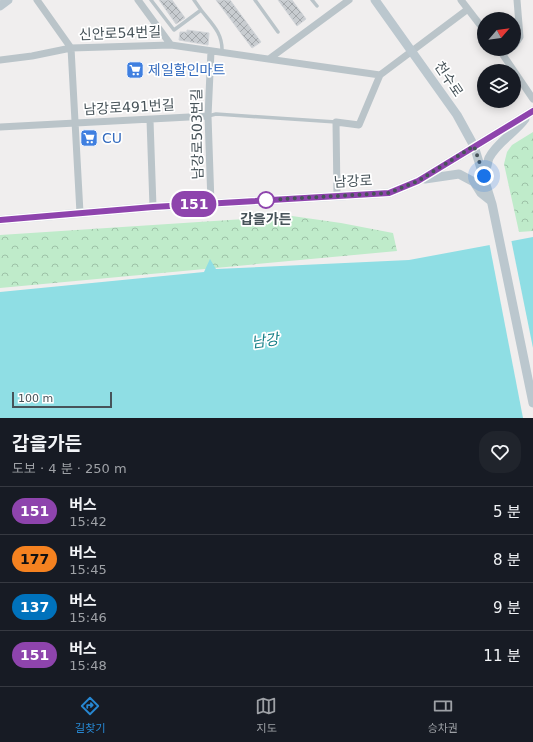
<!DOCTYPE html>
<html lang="ko">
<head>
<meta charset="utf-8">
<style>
  body { margin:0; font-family:"DejaVu Sans","Noto Sans KR",sans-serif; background:#20242c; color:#f1f3f6; height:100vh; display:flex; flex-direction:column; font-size:15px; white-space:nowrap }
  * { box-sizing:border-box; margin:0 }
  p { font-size:13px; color:#9ea1a6 }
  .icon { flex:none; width:22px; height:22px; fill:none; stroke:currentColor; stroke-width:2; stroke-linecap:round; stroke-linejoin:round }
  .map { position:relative; height:418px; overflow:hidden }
  .drawer { display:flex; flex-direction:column; background:#171b24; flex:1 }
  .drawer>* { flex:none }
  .badge { padding:0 8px; border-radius:13px; font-size:14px; line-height:26px }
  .needle { width:26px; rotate:62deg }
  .tools { position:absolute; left:477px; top:12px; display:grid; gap:8px }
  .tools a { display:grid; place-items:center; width:44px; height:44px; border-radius:50%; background:#171b24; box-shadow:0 2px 10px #0003; font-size:20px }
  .scale { position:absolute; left:12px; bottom:10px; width:100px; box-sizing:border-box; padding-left:4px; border:2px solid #475359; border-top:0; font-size:11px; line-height:14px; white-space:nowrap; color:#475359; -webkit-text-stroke:3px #fff; paint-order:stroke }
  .you { position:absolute; width:20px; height:20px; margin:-10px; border:3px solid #fff; border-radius:50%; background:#1a73e8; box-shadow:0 0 0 6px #1a73e833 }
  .map>.badge { position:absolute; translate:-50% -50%; box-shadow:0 0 0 2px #fff }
  .round { display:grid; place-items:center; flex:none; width:42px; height:42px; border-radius:16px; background:#20242c }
  .summary { display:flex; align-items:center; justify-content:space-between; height:68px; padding:0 12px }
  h1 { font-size:19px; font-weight:700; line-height:30px }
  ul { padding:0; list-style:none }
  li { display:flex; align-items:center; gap:12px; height:48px; padding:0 12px; border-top:1px solid #363941 }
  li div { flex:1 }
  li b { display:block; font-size:15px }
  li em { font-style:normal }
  li .badge { min-width:44px; font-weight:700; text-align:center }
  .menu { display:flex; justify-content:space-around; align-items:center; height:56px; border-top:1px solid #363941; background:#171b24; font-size:11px; color:#9ea1a6 }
  .menu a { display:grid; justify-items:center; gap:2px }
  .menu .on { color:#2787d1 }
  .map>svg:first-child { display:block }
</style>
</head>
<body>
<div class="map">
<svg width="533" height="418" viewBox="0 0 533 418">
  <defs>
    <pattern id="forest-crowns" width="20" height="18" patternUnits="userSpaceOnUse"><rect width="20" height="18" fill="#bfebca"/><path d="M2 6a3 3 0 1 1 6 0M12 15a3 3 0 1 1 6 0" fill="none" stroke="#9dc1a7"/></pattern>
    <pattern id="building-cross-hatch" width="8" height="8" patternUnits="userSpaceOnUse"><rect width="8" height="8" fill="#c8ccd0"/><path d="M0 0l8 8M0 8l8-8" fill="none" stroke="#a4a8ac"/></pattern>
  </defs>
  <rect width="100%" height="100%" fill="#f0eeee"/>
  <path fill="url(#forest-crowns)" d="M533,132v99l-14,1 -15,-68 3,-12 5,-7z
    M292,216l49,7 52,10 4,18 -397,37v-53z"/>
  <path fill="#8fdee4" d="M533,237v181h-533v-126l204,-20 6,-13 6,10 193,-9z"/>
  <path fill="#f0eeee" d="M511,239l22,109v70h-10l-34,-176z"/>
  <path fill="url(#building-cross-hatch)" stroke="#d2d5d9" d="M159,0h13l13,18 -9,6z
    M216,0h14l31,42 -9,6z
    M278,0h14l14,19 -9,7z
    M187,30l22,3 -1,12 -29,-5 1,-8h7z"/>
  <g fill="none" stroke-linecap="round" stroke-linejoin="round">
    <path stroke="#bac4c9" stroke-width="3.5" d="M151,0l23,30 27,-20c11,14 22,23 21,42
      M194,0l7,10
      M255,0l23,32
      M312,0l5,6
      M208,116l8,-2 120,8"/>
    <path stroke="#bac4c9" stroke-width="7" d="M37,0l34,48
      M138,0l33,45 209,30 88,-66
      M461,0l23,30
      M514,46l6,-9 -3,-37
      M71,48l9,165
      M499,49l34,50
      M211,51l-3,65 3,87
      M503,54l7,-5
      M269,59l80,-59
      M0,60l32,-4 39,-8 100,-3
      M150,120l3,87
      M0,127l208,-11
      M337,196l-1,-74 23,3 21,-50"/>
    <path stroke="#bbc7ce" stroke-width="9" d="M375,0l82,115 17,31 18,58 41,199
      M0,6l8,-6
      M484,177c2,-6 3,-13 5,-19 8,-16 26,-25 36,-39
      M425,179l34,-5 15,8 7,11 10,8
      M0,220l153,-13 236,-14 29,-12 115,-70"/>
  </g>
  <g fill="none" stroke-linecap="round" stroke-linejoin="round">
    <defs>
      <path id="line" d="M0,220l153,-13 236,-14 29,-12 115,-70"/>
    </defs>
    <use href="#line" stroke="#fff" stroke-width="9"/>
    <use href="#line" stroke="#8e44ad" stroke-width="6"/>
    <path stroke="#475359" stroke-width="4" stroke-dasharray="0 7.2" d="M266,200l123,-7 29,-12 56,-35 10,30"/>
  </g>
  <defs>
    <symbol id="supermarket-square" viewBox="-11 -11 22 22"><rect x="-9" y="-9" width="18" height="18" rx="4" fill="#3f7fe0" stroke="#fff"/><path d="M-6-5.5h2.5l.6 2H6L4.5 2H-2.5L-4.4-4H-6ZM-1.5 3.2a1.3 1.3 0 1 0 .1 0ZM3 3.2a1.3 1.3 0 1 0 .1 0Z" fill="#fff"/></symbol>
  </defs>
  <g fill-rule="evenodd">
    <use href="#supermarket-square" x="125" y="60" width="20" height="20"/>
    <use href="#supermarket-square" x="79" y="128" width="20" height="20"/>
  </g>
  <circle fill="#fff" stroke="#8e44ad" stroke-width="2" cx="266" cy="200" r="8"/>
  <g text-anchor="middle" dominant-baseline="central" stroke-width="3.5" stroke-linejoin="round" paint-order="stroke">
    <g font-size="14" fill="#475359" stroke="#fff">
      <text transform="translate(120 33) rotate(-2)">신안로54번길</text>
      <text transform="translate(449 79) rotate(56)">천수로</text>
      <text transform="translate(129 107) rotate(-3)">남강로491번길</text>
      <text transform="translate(197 134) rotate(-91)">남강로503번길</text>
      <text transform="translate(353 181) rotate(-3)">남강로</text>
    </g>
    <g font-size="14" fill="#366cbe" stroke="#fff" text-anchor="start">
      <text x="148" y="70">제일할인마트</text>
      <text x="102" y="138">CU</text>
    </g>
    <g font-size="14" font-weight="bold" fill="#475359" stroke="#fff">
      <text x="266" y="219">갑을가든</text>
    </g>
    <g font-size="15" font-style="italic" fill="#167f87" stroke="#fff">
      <text transform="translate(265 341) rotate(-9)">남강</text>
    </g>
  </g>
</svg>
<div class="tools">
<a><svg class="needle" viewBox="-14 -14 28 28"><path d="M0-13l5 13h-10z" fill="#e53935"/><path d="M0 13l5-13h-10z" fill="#9ea1a6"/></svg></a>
<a><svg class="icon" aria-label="layers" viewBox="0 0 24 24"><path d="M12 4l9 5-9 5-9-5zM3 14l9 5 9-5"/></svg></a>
</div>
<div class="scale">100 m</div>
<div class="you" style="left:484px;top:176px"></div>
<b class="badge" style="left:194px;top:204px;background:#8e44ad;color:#fff">151</b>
</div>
<section class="drawer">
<div class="summary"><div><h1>갑을가든</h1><p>도보 · 4 분 · 250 m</p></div><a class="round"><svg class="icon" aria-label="heart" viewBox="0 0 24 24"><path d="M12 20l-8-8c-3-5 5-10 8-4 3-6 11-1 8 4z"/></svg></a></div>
<ul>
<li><span class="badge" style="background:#8e44ad;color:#fff">151</span><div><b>버스</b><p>15:42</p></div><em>5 분</em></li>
<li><span class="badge" style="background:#f58220;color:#111">177</span><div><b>버스</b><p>15:45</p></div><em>8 분</em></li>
<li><span class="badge" style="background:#0072bc;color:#fff">137</span><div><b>버스</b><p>15:46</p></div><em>9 분</em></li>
<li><span class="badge" style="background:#8e44ad;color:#fff">151</span><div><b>버스</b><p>15:48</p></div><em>11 분</em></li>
</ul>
</section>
<nav class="menu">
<a class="on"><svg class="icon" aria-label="directions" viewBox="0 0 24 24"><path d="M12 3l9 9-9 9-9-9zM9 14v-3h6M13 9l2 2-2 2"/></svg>길찾기</a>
<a><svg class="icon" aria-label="map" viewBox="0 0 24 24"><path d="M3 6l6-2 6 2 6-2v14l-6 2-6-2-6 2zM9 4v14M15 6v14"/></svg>지도</a>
<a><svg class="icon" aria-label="tickets" viewBox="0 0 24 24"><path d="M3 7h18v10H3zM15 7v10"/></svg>승차권</a>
</nav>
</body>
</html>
